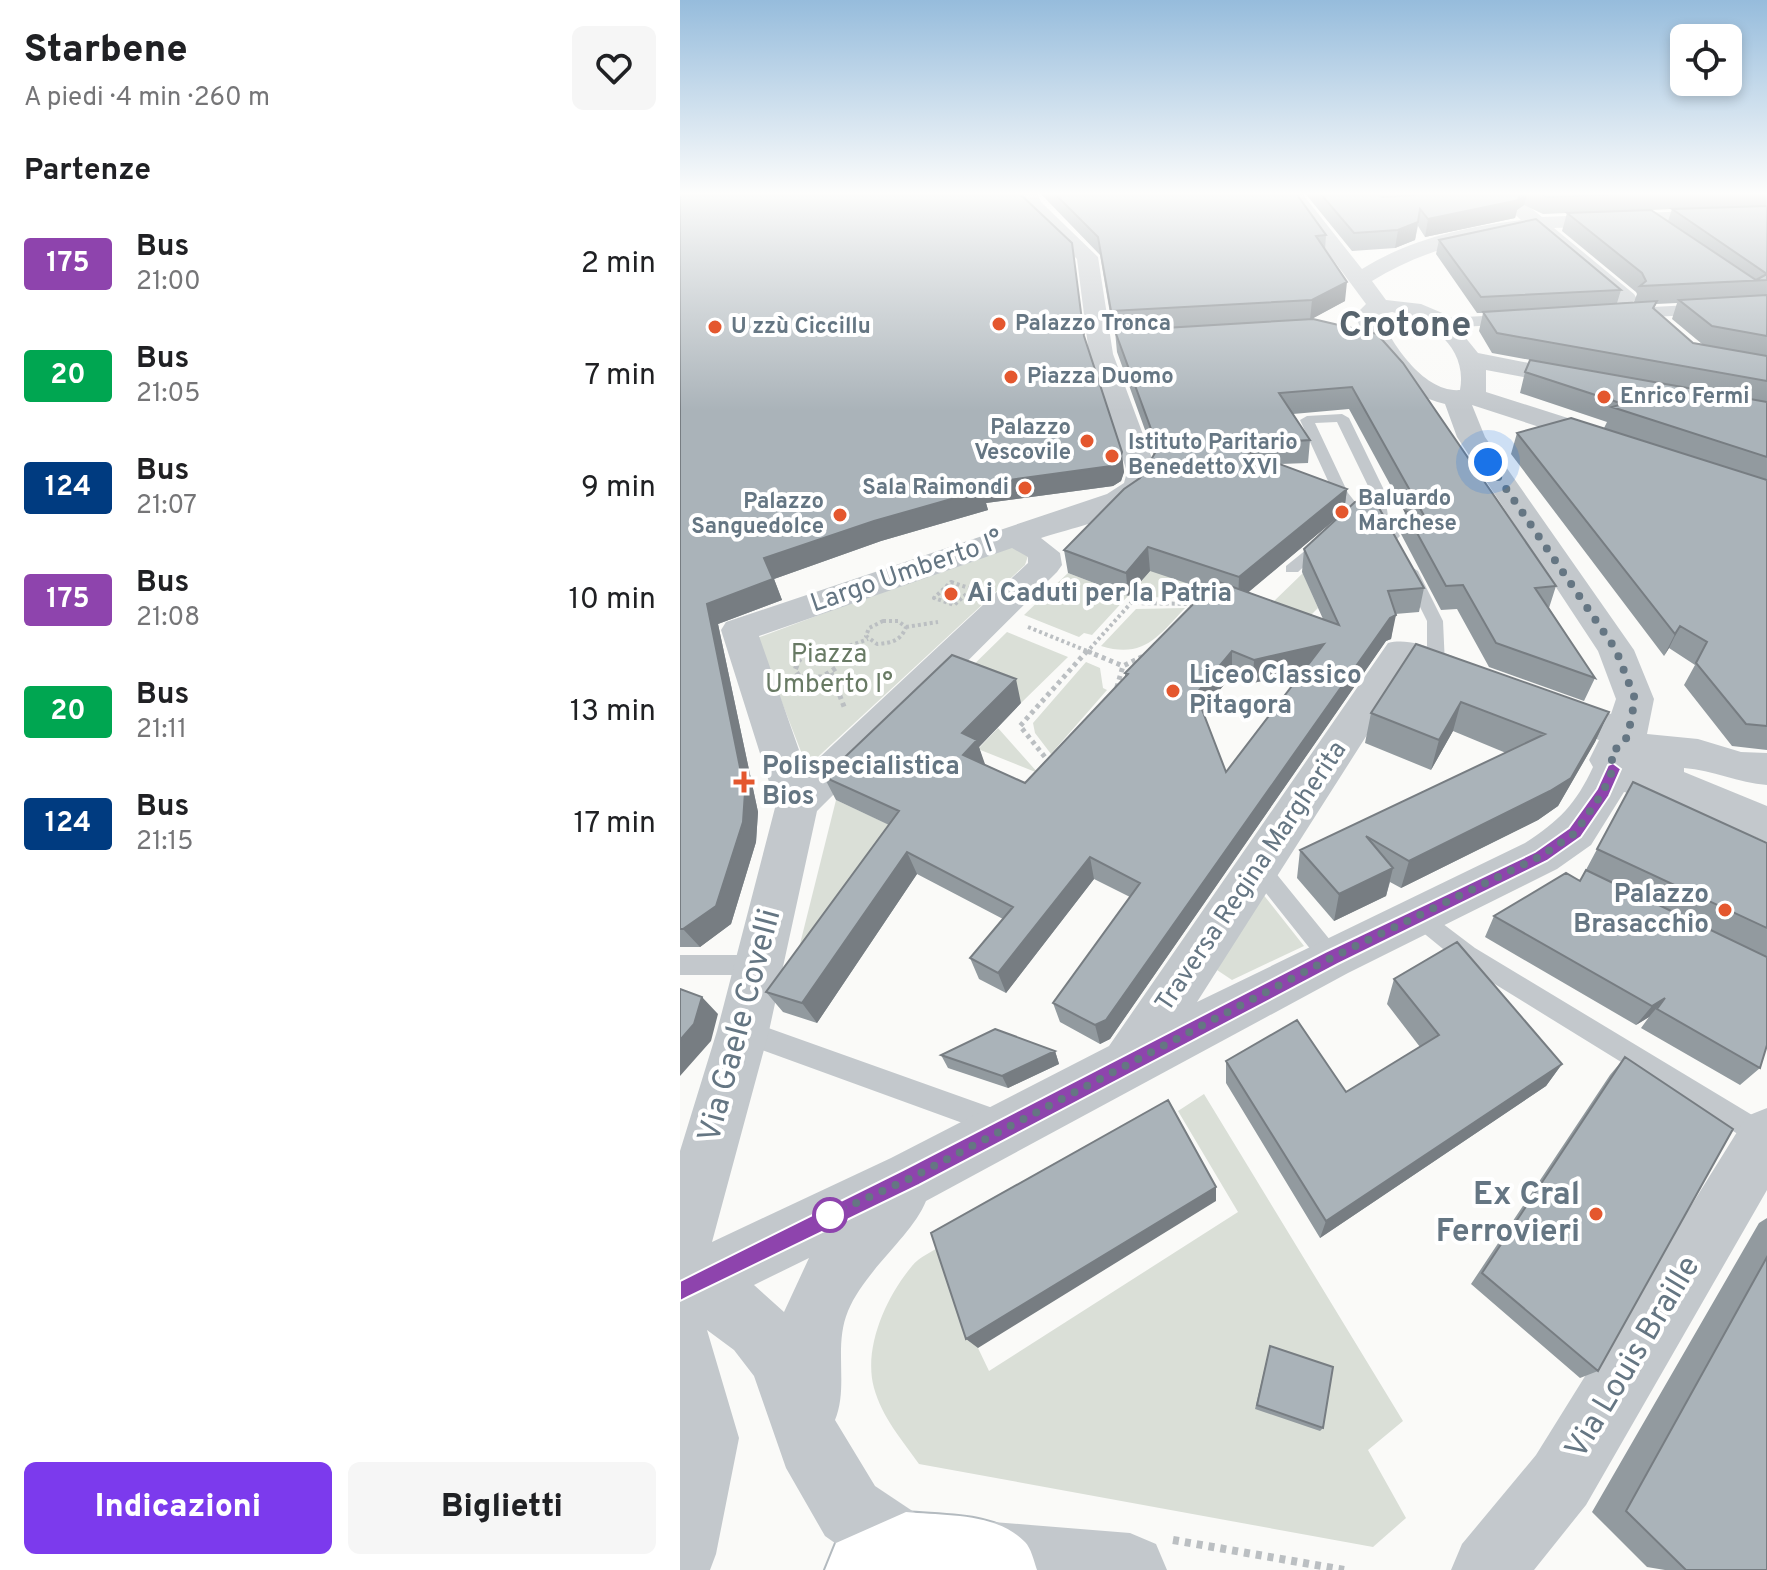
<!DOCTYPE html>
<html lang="it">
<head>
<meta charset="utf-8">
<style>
  body { margin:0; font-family:Overpass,sans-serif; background:#f6f6f6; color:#202124; height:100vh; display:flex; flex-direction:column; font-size:30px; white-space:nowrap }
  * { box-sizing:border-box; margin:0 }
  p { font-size:26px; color:#757577 }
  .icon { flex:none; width:44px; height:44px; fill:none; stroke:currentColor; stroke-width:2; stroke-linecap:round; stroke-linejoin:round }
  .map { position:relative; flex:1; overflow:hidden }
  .details { display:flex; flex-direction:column; background:#fff; width:680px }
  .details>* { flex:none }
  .badge { padding:0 16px; border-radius:6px; font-size:28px; line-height:52px }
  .tools { position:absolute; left:990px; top:24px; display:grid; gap:16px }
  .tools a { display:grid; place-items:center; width:72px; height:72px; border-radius:12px; background:#fff; box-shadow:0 4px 12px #0003; font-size:40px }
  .you { position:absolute; width:40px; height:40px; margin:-20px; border:6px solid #fff; border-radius:50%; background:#1a73e8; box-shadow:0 0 0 12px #1a73e833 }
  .map>.badge { position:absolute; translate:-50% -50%; box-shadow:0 0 0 4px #fff }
  h2 { padding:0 24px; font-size:30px; line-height:72px }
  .round { display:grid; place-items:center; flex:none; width:84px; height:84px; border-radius:12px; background:#f6f6f6 }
  .head { display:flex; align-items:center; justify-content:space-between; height:136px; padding:0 24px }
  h1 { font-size:38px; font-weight:800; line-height:60px }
  .cta { display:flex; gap:16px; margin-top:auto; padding:16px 24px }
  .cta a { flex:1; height:92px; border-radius:12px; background:#7c3aed; color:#fff; font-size:32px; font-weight:800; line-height:92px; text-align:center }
  .cta a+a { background:#f6f6f6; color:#202124 }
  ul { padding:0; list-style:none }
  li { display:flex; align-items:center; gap:24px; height:112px; padding:0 24px }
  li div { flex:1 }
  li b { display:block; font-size:30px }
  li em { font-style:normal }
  li .badge { min-width:88px; font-weight:700; text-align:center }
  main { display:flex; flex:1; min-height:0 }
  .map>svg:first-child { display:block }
</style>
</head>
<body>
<main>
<section class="details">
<div class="head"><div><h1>Starbene</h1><p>A piedi · 4 min · 260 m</p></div><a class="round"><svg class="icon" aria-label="heart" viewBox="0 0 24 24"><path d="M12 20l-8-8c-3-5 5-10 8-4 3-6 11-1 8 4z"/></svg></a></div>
<h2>Partenze</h2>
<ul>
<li><span class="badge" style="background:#8e44ad;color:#fff">175</span><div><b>Bus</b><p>21:00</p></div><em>2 min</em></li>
<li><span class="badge" style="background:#00a651;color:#fff">20</span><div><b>Bus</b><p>21:05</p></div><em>7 min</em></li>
<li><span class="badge" style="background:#003b80;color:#fff">124</span><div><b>Bus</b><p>21:07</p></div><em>9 min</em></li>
<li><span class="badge" style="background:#8e44ad;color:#fff">175</span><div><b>Bus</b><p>21:08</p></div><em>10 min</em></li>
<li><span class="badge" style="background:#00a651;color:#fff">20</span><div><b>Bus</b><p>21:11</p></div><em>13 min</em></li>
<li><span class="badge" style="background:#003b80;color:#fff">124</span><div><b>Bus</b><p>21:15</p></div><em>17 min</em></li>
</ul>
<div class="cta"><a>Indicazioni</a><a>Biglietti</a></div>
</section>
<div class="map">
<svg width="1087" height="1570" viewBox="0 0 1087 1570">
  <rect width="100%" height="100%" fill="#fafaf8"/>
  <path fill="#dadfd7" d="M319,548h15l14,8 -3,9 -218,202 -50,-129z
    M470,570l69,24 -22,5 -69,-3 -36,39 -8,-2 -5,4 -55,-22 44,-42 60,23z
    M623,573l15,35 -8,8 -38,-13z
    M505,608c-27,29 -42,51 -84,38l35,-37z
    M327,632l61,25 -47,46 -62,-24z
    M406,662l14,6 3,20 4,2 -56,64 -16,-21 -2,-10z
    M318,728l40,45 -60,-24z
    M156,800l73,34 -126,178z
    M582,893l42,53 -72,34 -15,-10z
    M524,1094l199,327 -35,29 38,68 -33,29 -454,-83c-17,-24 -37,-47 -45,-76 -11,-40 12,-91 38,-122 7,-9 21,-15 31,-21l35,103 11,23 249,-159 -60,-101z"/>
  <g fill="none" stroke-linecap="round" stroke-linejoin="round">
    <defs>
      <path id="secondary" d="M226,1512c38,4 90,0 119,30 6,6 9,19 12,28h-212l11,-27z"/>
    </defs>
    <use href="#secondary" stroke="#b3babf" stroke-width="4"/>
    <path stroke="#bbbfc2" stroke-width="4" stroke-dasharray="3 3" stroke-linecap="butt" d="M271,582l21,7 -18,16 -20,-7z
      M203,621h15l8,6c-5,14 -15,16 -29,17l-11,-8 3,-8z
      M226,627l32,-5
      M348,627l64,26
      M153,652l35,-13
      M132,653h16
      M406,653l45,-50 68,1 -49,49"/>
    <path stroke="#bbbfc2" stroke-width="5" stroke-dasharray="4 4" stroke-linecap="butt" d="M135,651l-16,9 -4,10 5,7h22l14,-9 1,-13 -19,-4
      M407,651l-67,75 33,41 61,-70 9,-31 31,-15
      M407,651l36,15
      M151,673l14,36"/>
    <path stroke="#bbbfc2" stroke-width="8" stroke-dasharray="6 6" stroke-linecap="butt" d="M493,1540l171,30"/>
    <path fill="#c3c8cc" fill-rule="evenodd" d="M662,414l7,4 35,72 4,26 12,20 -3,3h-10l-13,-23 -4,-26 -33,-68 -22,1 33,70 20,25 -2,3h-10l-22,-27 -34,-74 7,-4z
      M642,537l5,2v6l-29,27h-12v-6z
      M730,566l8,5 25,50 2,44 -9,6 -9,-6v-44l-25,-50z
      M578,858l8,3 73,90 4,7 -4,7 -8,3 -8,-3 -73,-92 -3,-6 3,-6z
      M738,905l57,43 292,176v28l-308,-190 -49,-40 -3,-7 3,-7z
      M0,955h79l8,3 4,7 -4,7 -8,3h-79z
      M63,1019l258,92 9,4 4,9 -4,9 -9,4 -258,-94 -9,-4 -3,-8 3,-8z"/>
    <path fill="#c3c8cc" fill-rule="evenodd" d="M1087,301v10l-153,8 -9,-5 9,-5z
      M844,314l6,1v8l-86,5 -9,-5 9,-5z"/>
    <path fill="#c3c8cc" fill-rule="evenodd" d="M339,192h18l4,10 57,55 15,97 44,118c-11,44 -78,53 -116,66l19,15 2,12 -5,7 -240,239 -48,220 -57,211 179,-84 218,-112 279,-403c27,-7 61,13 86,22l6,9 -6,9 -13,4 -52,-18 -212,333 328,-159c34,-22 51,-39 68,-76l-4,-7 10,-20 -63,-23 -5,-10 5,-10 14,-4 61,21 5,-15 -18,-48 -141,-214 -12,-33c-44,-10 -74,-49 -90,-89l11,-11 -83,-112h18l61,77c48,-30 103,-42 159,-49l-30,-28h20l31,25 225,-9v12l-213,8 80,66 3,5 -11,7 -8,-2 -85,-74c-58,8 -111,20 -161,51l14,19 35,4 26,11 31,38 112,22 4,5 -4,5 -9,3 -95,-18v22l135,43 4,6 -4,6h-20l-129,-42 13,32 149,213 20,49 -7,35 51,5 43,13 26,1v32c-29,-2 -54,-15 -83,-17v4l83,34v36l-108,-45 -8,2 -27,-7 -33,53 -34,24 -209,104 -422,228c-14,35 -61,69 -78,110 -15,36 1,75 -13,109l40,66 57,38 10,26 -8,20h-61l-48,-34 -39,-68 -32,-92 -20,-26 -27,-20 32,108 -23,116 -6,16h-30v-419l37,-120 59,-227 -55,-174 5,-8 381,-128 17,-11 3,-11 -38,-118 -12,-95 -52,-51zM712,312c37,7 76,35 68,78 -36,3 -68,-46 -81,-75zM332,548l16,9v6l-222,207 -47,-134zM129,1258l-25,54 -30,-27z
      M1087,1108v82l-181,315 -52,65h-83l11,-26 74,-89 211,-339z
      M301,1521l149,12 26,11 11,26h-217l-5,-13 10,-26z"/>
    <use href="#secondary" fill="#fff" fill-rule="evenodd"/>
  </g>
  <path fill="#929a9f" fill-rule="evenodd" d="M0,192l404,144 40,136 -3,9 -8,5 -127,17 2,7 -107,31 -107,38 8,21 -64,24 40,188 -2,30 -25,82 -31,23h-20z
    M359,192h256l31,43 -1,15 20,51 -34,18 245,267 -7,22 46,70 -11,23 -95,-34 -32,-58 -16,1 -40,-76 4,-22 -56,-103 -56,5 17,26 -2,23 -28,1 67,25 -3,23 -96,80 75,27 -21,-47 2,-23 120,39 -5,24 -24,2 -4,25 -5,2 -276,398 -10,5 -40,-22 -7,-19 77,-106 -36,-18 -88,114 -27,-14 -9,-21 33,-39 -86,-45 -100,149 -34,-11 -17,-20 123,-167 -53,-25 -12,-23 197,-74 -42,44 5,17 41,19 100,-106v-4l82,-83 -57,-19 -22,25 -60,-23 -4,-23 76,-72 14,-23 -37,-103 -2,-21h-2l-13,-76zM623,672l-77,100 -24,-61 30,-36 21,8z
    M624,192h120l-1,1 -42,3 1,1 56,-4 -3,-1h332v558l-35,-4 -48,-61 11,-20 -26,-17 -5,8 -153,-202 6,-21 87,-5 3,-6 -87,-29 5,-21 49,-4 -82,-15 -13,-22 4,-18h-6l-41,-59 3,-14 182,50 -4,13 17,-1 3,-8 -1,-2 -74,-61 5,-18 -24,1 -19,-9 -7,5 -2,8 -90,19 -7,-11 -3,14 -20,8 -43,3zM992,209l-4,12 -17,-11zM997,303l-5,16 30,25 -9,-1 -39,-34 2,-5z
    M736,644l193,68 -14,30 -37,64 -20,14 -137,68 -11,-6 -4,14 -52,25 -37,-43 3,-28 206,-97 -53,-22 -22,39 -66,-27 6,-30z
    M953,782l134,61v202l-7,23 -20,17 -99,-57 8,-11 -13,8 -151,-88 9,-21 86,-35z
    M714,979l168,85 -16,22 -226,152 -94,-155v-22l120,31 74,-45 -33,-43z
    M375,1051l4,13 -51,24 -60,-20 -7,-13z
    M945,1057l-27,314 -18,7 -109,-94 139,-209z
    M1087,1218v352h-102l-18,-3 -55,-55 167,-289z
    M590,1346l53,82 -3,3 -65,-22z"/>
  <path fill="#777d82" d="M662,192h38v4l-39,9z
    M843,192h5l-4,13 -7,5 -2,8 -90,19 3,-18 90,-25z
    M740,209l-5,31 -20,8 3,-18z
    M667,282l-2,19 -35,19 2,-20z
    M442,452l2,20 -3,9 -8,5 -127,17 2,7 -107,31 -107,38 8,21 -64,24 40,188 -2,30 -25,82 -31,23 -17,-18 24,-325 57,-46 216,-74z
    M667,489l-3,23 -106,89 1,-24z
    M468,547l2,24 -22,25 -2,-23z
    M716,615l-5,24 -5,2 -276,398 -10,5 -5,-19 295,-407z
    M1000,626l-11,22 -5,8 11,-22z
    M644,644l-3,23 -68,16 1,-23z
    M552,651v24l-35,43 -1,-24z
    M336,679l5,24 -42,44 6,17 -14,14 -8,-23 -1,-22z
    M781,702l-8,29 -22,39 8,-30z
    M929,712l-14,30 -37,64 -20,14 -137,68 8,-27z
    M227,852l10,22 -100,149 -15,-20z
    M410,857l4,22 -88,114 -8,-20z
    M713,868l-7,28 -52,25 5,-27z
    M22,997l16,17 -7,27 -31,35v-36z
    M985,998l-16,19 -13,8 16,-19z
    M375,1051l4,13 -51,24 -6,-12z
    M882,1064l-16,22 -226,152 6,-17z
    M536,1187v14l-238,147 -12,-9z"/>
  <path fill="#aab3b9" stroke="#777d82" stroke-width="2" fill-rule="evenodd" d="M0,192h340v2l52,49 12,93 38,116 -3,9 -8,5 -131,18 3,6 -109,31 -110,37 9,21 -66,25 38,188 -2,30 -27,84 -33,23h-3z
    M373,192h242l31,43 -10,1 31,46 -35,18 -201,11 -13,-74z
    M639,192h26l3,3 28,-2 6,4 80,-5h61l-5,2 1,6 -91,19 -8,-10 -2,13 -20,8 -44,3z
    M856,192h157l-146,5z
    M1087,206v68l-95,-65z
    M971,210l105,70 11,-6v6l-127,6 6,-5 -4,-8 -75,-60z
    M856,219l85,71 -140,7 -42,-57z
    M1087,295v41l-55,-10 -33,-26z
    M977,301l-4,7 40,35 74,13v25l-270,-48 -14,-21z
    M633,319l64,15 26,29 153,223 -21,2 60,90 -99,-35 -33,-58 -17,1 -41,-75 21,8 -74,-132 -73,6 31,47 -82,5 119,44 -108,88 -91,-30 -22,26 -62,-23 60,-61 16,-11 18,-30 -43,-117z
    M850,360l237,42v55l-155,-50 11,-3 -98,-32z
    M891,418l196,62v246l-21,-2 -50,-61 11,-21 -27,-16 -5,8 -158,-201z
    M694,499l50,89 -36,3 8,24 -6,3 -284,402 -11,5 -42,-22 87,-120 -50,-26 -92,116 -28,-15 43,-51 -106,-55 -105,151 -36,-11 133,-181 -75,-34 128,-122 64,24 -54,54 15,7 -14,15 62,28 103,-109 -3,-1 91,-92 123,44 -35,-76 51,-47zM644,644l-98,128 -30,-78 36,-43 22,9z
    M736,644l193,68 -38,66 -21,13 -141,70 -43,-25 27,32 -54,26 -39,-44 245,-116 -84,-32 -22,38 -68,-27z
    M953,782l134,61v85l-170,-79z
    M906,870l181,87v88l-7,23 -103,-59 8,-11 -13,8 -158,-90 72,-43 14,8z
    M777,942l105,122 -236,157 -100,-160 71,-41 49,72 93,-57 -45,-56z
    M0,989l22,8 -8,27 -14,16z
    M315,1029l60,22 -53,25 -61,-21z
    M945,1057l108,72 -135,242 -116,-98z
    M488,1100l48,87 -250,152 -35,-106z
    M1087,1257v313h-81l-60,-59z
    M590,1346l63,21 -10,61 -66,-23z"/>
  <linearGradient id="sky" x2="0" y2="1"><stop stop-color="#96bcdc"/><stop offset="0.47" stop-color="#fdfdfc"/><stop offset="1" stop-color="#fdfdfc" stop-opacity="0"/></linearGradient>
  <rect width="1087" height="411" fill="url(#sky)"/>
  <path fill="#8e44ad" stroke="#fff" stroke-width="2" d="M933,763l8,6 -12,27 -28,41 -34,24 -209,103 -419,221 -231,112 -8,4v-20l223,-111 422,-218 210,-100 34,-24 28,-39 11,-24z"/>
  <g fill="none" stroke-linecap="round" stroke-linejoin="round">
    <path stroke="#657683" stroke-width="8" stroke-dasharray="0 14.4" d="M150,1215l81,-37 420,-220 210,-102 34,-23 28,-41 10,-23 -2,-17 12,-8 5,-9 7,-36 -19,-49 -128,-188"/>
  </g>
  <g fill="#e4572e" stroke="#fff" stroke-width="3">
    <circle cx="319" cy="324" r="8"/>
    <circle cx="35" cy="327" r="8"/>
    <circle cx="331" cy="377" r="8"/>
    <circle cx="924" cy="397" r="8"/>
    <circle cx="407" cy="441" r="8"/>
    <circle cx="432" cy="456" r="8"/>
    <circle cx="345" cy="488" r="8"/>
    <circle cx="662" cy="512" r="8"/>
    <circle cx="160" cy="515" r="8"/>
    <circle cx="271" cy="594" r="8"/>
    <circle cx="493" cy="691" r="8"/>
    <path d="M60 770h8v8h8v8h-8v8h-8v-8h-8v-8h8z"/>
    <circle cx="1045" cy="910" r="8"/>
    <circle cx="916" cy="1214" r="8"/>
  </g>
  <circle fill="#fff" stroke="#8e44ad" stroke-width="4" cx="150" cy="1215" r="16"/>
  <g text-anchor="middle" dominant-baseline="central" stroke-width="8" stroke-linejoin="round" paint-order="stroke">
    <g font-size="22" font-weight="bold" fill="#657683" stroke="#fff" text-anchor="start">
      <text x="335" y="324">Palazzo Tronca</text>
      <text x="51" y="327">U zzù Ciccillu</text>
      <text x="347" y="377">Piazza Duomo</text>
      <text x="940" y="397">Enrico Fermi</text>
      <text x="391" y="428" text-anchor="end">Palazzo<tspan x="391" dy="25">Vescovile</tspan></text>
      <text x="448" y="443">Istituto Paritario<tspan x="448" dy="25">Benedetto XVI</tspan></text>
      <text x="329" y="488" text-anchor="end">Sala Raimondi</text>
      <text x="678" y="499">Baluardo<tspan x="678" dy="25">Marchese</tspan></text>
      <text x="144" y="502" text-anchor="end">Palazzo<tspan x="144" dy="25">Sanguedolce</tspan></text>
    </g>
    <g font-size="26" fill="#657683" stroke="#fff">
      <text transform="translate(227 573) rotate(-19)">Largo Umberto I°</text>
      <text transform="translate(572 877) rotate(-56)">Traversa Regina Margherita</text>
    </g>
    <g font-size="26" font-weight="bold" fill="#657683" stroke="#fff" text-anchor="start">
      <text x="287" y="594">Ai Caduti per la Patria</text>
      <text x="509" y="676">Liceo Classico<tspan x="509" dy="30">Pitagora</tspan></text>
      <text x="82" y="767">Polispecialistica<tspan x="82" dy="30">Bios</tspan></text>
      <text x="1029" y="895" text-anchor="end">Palazzo<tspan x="1029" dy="30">Brasacchio</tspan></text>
    </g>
    <g font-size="26" fill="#687a64" stroke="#fff">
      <text x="149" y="655">Piazza<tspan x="149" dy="30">Umberto I°</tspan></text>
    </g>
    <g font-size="32" fill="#657683" stroke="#fff">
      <text transform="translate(61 1026) rotate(-75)">Via Gaele Covelli</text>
      <text transform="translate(954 1358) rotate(-59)">Via Louis Braille</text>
    </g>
    <g font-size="32" font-weight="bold" fill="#657683" stroke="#fff" text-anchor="end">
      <text x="900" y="1196">Ex Cral<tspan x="900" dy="37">Ferrovieri</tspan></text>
    </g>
    <g font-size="36" font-weight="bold" fill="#57646e" stroke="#fff">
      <text x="725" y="327">Crotone</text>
    </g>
  </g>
</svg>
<div class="tools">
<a><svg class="icon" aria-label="locate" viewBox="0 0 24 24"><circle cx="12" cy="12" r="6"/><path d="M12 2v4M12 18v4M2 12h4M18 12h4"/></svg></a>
</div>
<div class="you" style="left:808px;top:462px"></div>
</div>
</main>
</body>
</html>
